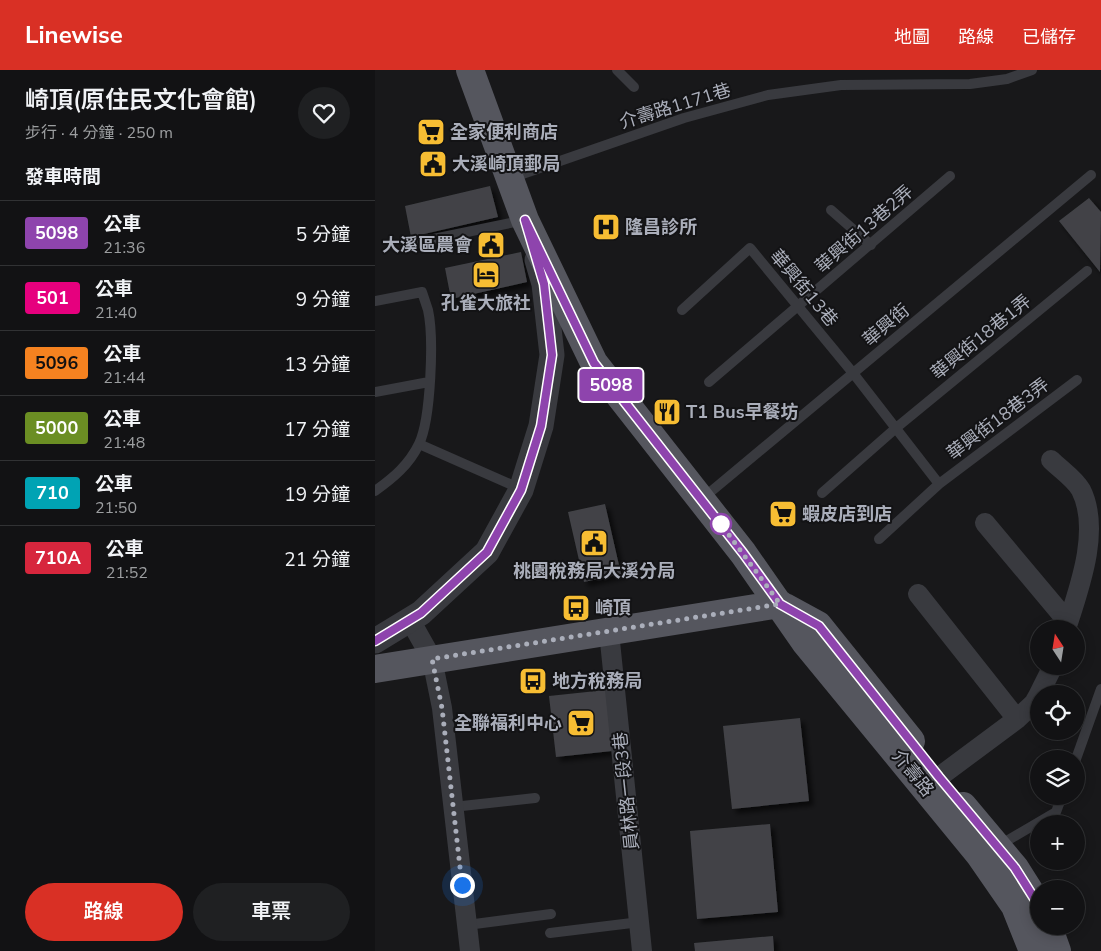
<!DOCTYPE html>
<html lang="zh-TW">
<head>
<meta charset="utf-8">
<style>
  body { margin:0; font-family:"Nunito Sans","Noto Sans TC",sans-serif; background:#1f2022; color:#f1f3f6; height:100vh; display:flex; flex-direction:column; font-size:19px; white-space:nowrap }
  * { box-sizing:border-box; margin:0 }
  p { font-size:16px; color:#9c9ea0 }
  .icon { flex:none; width:28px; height:28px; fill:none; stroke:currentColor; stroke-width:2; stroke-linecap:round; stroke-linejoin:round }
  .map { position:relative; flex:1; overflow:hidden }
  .details { display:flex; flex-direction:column; background:#121214; width:375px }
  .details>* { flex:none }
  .badge { padding:0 10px; border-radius:4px; font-size:18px; line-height:32px }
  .needle { width:32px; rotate:348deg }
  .fabs { position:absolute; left:655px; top:550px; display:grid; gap:10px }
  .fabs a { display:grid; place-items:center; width:55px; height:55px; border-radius:50%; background:#121214; box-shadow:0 2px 12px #0003,0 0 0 1px #313234; font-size:25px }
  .you { position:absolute; width:25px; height:25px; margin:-12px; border:4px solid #fff; border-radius:50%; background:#1a73e8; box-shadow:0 0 0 8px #1a73e833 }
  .map>.badge { position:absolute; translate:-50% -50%; box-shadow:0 0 0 2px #fff }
  h2 { padding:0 25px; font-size:19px; line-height:45px }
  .round { display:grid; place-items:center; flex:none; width:52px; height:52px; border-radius:26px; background:#1f2022 }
  .overview { display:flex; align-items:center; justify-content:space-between; height:85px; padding:0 25px }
  h1 { font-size:24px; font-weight:600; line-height:38px }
  .button { display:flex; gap:10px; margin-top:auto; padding:10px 25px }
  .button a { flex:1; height:58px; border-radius:30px; background:#d93025; color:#fff; font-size:20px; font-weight:600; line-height:58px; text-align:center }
  .button a+a { background:#1f2022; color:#f1f3f6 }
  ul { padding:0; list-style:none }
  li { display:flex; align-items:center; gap:15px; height:65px; padding:0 25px; border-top:1px solid #313234 }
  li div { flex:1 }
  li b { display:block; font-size:19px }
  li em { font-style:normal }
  li .badge { min-width:55px; font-weight:700; text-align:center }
  header { display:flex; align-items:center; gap:30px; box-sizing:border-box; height:70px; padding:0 25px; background:#d93025; color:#fff }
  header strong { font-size:24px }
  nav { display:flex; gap:28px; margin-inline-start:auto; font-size:18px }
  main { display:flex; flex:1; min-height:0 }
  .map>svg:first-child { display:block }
</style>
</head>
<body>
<header>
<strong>Linewise</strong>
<nav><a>地圖</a><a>路線</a><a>已儲存</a></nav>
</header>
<main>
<section class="details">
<div class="overview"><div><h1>崎頂(原住民文化會館)</h1><p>步行 · 4 分鐘 · 250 m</p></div><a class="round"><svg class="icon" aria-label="heart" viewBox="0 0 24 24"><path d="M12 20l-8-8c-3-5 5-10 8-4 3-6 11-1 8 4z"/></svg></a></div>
<h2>發車時間</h2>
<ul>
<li><span class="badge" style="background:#8e44ad;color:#fff">5098</span><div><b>公車</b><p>21:36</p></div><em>5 分鐘</em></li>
<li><span class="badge" style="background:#e6007e;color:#fff">501</span><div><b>公車</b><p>21:40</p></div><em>9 分鐘</em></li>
<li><span class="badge" style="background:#f58220;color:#111">5096</span><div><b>公車</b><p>21:44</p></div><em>13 分鐘</em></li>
<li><span class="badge" style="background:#6b8e23;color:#fff">5000</span><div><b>公車</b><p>21:48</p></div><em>17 分鐘</em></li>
<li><span class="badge" style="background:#00a3b4;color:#fff">710</span><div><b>公車</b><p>21:50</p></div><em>19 分鐘</em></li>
<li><span class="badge" style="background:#d7263d;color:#fff">710A</span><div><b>公車</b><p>21:52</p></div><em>21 分鐘</em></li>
</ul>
<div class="button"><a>路線</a><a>車票</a></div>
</section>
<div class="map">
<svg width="726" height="881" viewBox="0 0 726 881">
  <defs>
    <filter id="shadow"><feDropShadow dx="4.5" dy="4.5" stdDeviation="2.5" flood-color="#0009"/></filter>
  </defs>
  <rect width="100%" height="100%" fill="#18181a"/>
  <path fill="#424347" filter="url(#shadow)" d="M115,116l8,31 -87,20 -6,-31z
    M714,128l12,14 -1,60 -41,-51z
    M146,182l6,30 -76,17 -6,-31z
    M230,434l16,70 -37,8 -16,-70z
    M231,620l6,61 -56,6 -7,-61z
    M425,648l9,83 -77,8 -9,-83z
    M395,754l8,88 -81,7 -7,-88z
    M398,866l1,15h-79l-1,-8z"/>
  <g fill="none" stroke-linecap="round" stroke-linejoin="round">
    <path stroke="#393a3f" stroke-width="10" d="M242,0l17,17
      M136,108l173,-60 84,-23 73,-10 129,-1 37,-5 25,-9
      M456,140l40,35
      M34,174l116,-24
      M0,231l47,-9c2,6 4,12 6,18 6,27 3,109 -9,134 -10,21 -26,34 -44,47
      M307,240l68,-62 103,125 86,111
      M334,312l241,-206
      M0,322l54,-10
      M44,374l102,45
      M447,423l74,-65 191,-157
      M327,429l389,-324
      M504,469l60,-55 138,-104
      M701,689l25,-70
      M78,737l82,-9
      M623,776l58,-34 6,-16
      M92,855l84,-11
      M175,863l90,-11"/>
    <path stroke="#393a3f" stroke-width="20" d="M676,390c9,9 24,19 30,30 20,40 -2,99 -15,139
      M610,453l83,99
      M543,524l99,125
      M35,550l22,39 10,49 28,243
      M234,562l33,319
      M664,624l14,-28
      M564,707l78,-58 17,-16 5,-9"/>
    <path stroke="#393a3f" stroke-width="25" d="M0,571l46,-28 66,-61 34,-62 20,-64 11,-71 -8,-71 -7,-24"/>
    <path stroke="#55565e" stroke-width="28" d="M95,0l55,150 69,143 149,190 62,89 174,212 36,52 18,45
      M410,537l33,18 93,116
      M0,599l405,-65
      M588,736l52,62 24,38
      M673,856l9,25"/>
  </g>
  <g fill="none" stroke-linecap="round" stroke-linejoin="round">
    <defs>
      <path id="line" d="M0,571l46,-28 66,-61 34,-62 20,-64 11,-71 -8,-71 -19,-64 69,143 149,190 37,51 39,22 120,151 76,91 24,38"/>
    </defs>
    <use href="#line" stroke="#fff" stroke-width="11"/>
    <use href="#line" stroke="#8e44ad" stroke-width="8"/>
    <path stroke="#aaaeba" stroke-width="5" stroke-dasharray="0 9" d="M87,815l-20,-177 -10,-49 348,-55 -59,-80"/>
  </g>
  <defs>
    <symbol id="supermarket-square" viewBox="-11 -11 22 22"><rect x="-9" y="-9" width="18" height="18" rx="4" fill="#f7bd33" stroke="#131315"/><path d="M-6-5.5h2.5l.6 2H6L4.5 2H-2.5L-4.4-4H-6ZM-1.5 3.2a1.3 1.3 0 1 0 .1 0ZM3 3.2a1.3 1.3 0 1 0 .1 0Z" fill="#111"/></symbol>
    <symbol id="civic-square" viewBox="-11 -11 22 22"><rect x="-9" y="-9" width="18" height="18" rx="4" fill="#f7bd33" stroke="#131315"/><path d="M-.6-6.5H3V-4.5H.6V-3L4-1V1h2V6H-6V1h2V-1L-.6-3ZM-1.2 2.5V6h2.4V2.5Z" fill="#111"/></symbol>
    <symbol id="hospital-square" viewBox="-11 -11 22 22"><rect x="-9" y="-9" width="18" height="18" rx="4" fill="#f7bd33" stroke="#131315"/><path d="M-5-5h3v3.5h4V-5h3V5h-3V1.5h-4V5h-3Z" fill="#111"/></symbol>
    <symbol id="hotel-square" viewBox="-11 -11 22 22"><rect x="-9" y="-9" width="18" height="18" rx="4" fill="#f7bd33" stroke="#131315"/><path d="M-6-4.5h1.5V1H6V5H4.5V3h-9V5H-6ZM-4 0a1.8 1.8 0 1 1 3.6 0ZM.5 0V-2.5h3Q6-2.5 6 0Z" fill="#111"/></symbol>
    <symbol id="restaurant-square" viewBox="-11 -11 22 22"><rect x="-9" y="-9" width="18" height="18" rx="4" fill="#f7bd33" stroke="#131315"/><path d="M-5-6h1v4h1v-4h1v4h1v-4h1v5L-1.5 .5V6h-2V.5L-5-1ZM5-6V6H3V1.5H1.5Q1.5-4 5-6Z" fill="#111"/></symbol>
    <symbol id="bus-square" viewBox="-11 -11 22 22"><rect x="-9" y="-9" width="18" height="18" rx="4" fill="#f7bd33" stroke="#131315"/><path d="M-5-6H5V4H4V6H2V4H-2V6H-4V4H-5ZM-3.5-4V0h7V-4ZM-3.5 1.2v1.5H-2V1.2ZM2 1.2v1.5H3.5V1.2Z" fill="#111"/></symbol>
  </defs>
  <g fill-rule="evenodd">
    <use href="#supermarket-square" x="40" y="46" width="32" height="32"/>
    <use href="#civic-square" x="42" y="78" width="32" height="32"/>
    <use href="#hospital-square" x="215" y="141" width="32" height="32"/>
    <use href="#civic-square" x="100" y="159" width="32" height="32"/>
    <use href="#hotel-square" x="95" y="189" width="32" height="32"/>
    <use href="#restaurant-square" x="276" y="326" width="32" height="32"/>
    <use href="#supermarket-square" x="392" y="428" width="32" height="32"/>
    <use href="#civic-square" x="203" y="457" width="32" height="32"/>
    <use href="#bus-square" x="185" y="522" width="32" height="32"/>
    <use href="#bus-square" x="142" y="595" width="32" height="32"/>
    <use href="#supermarket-square" x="190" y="637" width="32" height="32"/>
  </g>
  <circle fill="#fff" stroke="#8e44ad" stroke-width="2.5" cx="346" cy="454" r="10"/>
  <g text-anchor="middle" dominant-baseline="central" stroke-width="4" stroke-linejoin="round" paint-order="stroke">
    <g font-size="18" fill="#aaaeba" stroke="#131315">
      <text transform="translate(300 36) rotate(-17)">介壽路1171巷</text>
      <text transform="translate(489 159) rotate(-41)">華興街13巷2弄</text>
      <text transform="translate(429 218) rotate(50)">華興街13巷</text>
      <text transform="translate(511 255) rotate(-40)">華興街</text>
      <text transform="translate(606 267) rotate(-39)">華興街18巷1弄</text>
      <text transform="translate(623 349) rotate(-37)">華興街18巷3弄</text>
      <text transform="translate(538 703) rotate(51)">介壽路</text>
      <text transform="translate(251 721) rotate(-96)">員林路一段3巷</text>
    </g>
    <g font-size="18" font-weight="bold" fill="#aaaeba" stroke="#131315" text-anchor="start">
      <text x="75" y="62">全家便利商店</text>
      <text x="77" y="94">大溪崎頂郵局</text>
      <text x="250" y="157">隆昌診所</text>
      <text x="97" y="175" text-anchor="end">大溪區農會</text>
      <text x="111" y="233" text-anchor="middle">孔雀大旅社</text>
      <text x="311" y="342">T1 Bus早餐坊</text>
      <text x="427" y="444">蝦皮店到店</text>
      <text x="219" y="501" text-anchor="middle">桃園稅務局大溪分局</text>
      <text x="220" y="538">崎頂</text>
      <text x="177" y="611">地方稅務局</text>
      <text x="187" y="653" text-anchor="end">全聯福利中心</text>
    </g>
  </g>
</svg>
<div class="fabs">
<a><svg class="needle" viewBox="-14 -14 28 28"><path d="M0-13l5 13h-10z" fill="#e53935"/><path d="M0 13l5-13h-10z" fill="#9c9ea0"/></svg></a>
<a><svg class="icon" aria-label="locate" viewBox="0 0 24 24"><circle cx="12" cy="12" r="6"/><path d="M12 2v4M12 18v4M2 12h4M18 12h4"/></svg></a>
<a><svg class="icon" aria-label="layers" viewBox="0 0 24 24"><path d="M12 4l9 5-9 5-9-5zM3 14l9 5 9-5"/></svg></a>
<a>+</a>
<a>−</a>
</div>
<div class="you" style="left:87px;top:815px"></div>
<b class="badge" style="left:236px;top:315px;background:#8e44ad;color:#fff">5098</b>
</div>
</main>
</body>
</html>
